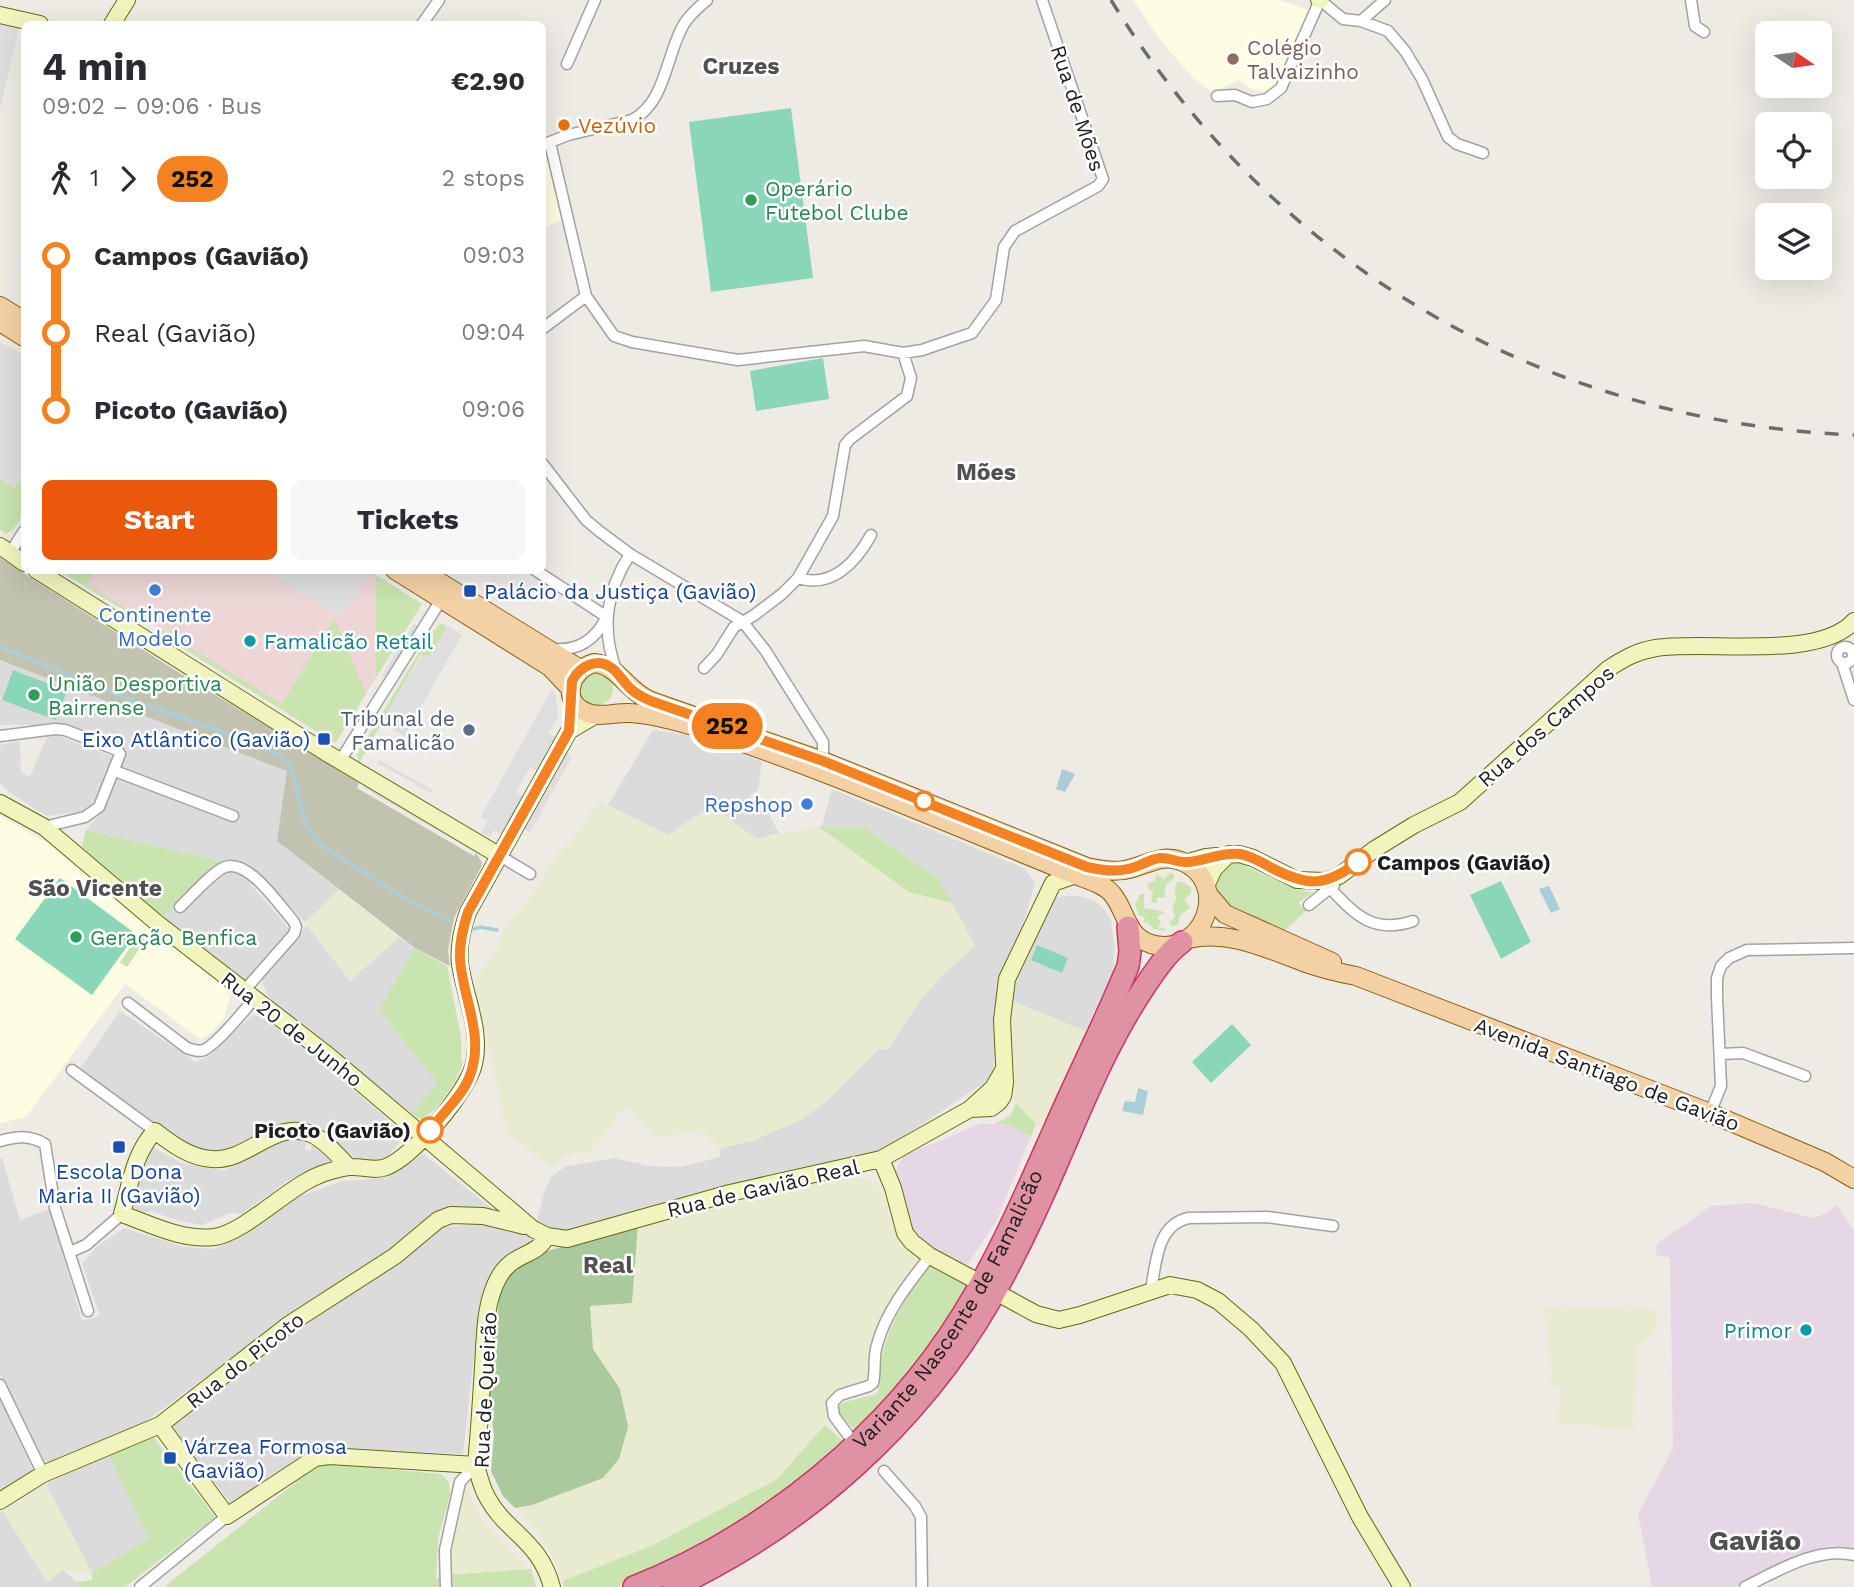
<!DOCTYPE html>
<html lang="en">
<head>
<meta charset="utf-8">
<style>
  body { margin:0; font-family:"Work Sans",sans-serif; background:#f7f7f7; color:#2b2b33; height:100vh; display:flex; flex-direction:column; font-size:26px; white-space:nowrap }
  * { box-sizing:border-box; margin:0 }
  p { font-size:23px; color:#7c7c81 }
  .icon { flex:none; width:38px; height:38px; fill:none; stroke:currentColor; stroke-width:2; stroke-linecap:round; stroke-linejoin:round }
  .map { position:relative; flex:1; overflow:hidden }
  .drawer { position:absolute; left:21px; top:21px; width:525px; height:553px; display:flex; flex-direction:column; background:#fff; border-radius:10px; box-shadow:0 7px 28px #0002 }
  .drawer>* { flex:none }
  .badge { padding:0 14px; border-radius:23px; font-size:24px; line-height:46px }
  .needle { width:46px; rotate:103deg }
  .controls { position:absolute; left:1755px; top:21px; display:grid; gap:14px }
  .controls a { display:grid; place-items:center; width:77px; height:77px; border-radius:10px; background:#fff; box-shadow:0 7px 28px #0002; font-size:35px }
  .map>.badge { position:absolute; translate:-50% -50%; box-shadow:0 0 0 4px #fff }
  .legs { display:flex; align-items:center; gap:10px; height:77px; padding:0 21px; font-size:23px }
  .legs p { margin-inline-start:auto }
  .overview { display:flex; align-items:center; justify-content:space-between; height:119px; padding:0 21px }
  h1 { font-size:38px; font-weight:700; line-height:52px }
  .action { display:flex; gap:14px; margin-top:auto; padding:14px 21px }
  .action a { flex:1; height:80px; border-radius:10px; background:#ea580c; color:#fff; font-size:28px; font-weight:700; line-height:80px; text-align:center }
  .action a+a { background:#f7f7f7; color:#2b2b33 }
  ul { padding:0 21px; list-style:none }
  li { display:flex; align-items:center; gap:24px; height:77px; font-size:26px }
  li i { display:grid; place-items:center; width:10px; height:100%; margin:0 9px; background:currentColor }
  li i::after { content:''; width:18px; height:18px; margin:-9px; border:5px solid; border-radius:50%; background:#fff }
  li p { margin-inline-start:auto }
  li:first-child i { background:linear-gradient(#0000 50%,currentColor 0) }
  li:last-child i { background:linear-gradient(currentColor 50%,#0000 0) }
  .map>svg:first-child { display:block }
</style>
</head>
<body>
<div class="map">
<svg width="1854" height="1587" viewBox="0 0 1854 1587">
  <rect width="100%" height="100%" fill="#eeebe5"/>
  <path fill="#dcdbdb" d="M0,660l288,111 -11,70 62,49 -34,32 -54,-54 -165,-38 12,-14 12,-20 17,-47 -67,-24h-60z
    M653,730l53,7 56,25 -4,28 -8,5 5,9 11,4 13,25 -23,6 -45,-33 -43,29 -60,-30z
    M49,732l64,25 -18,43 -11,11 -37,5 -37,-23 -10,-10v-38l20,-4 1,31 9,5z
    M832,789l192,79 11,16 -13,44 -23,56 -6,93 -110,73 -322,84 -25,-9 8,-32 7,-16 15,-11 48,-8 35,8 32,1 39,-10v-9l31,-7 50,-21 22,-16 56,-55 60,-71 36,-32 -38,-69 -72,-49 -46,-1 3,-2z
    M230,867l11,6 50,58 -48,54 -81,-67 11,-11 9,7 37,-42z
    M1064,896h16l14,5 11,9 6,11 4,27 -2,24 -28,59 -73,-30 3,-22 37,-80z
    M307,925l43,56 49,-44 16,11 -36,61 58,74 -25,31 -139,-112 -6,-8 -6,-15z
    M120,1011l76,51 15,-7 41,-40 8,1 55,41 79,68 8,9 -2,8 -16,18 -15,2 -13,-3 -33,-28 -13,-8 -30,2 -60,27 -31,-6 -33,-20 -76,-57z
    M281,1138l20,1 5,5 -1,6 6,1 1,-6 19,16 -3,4 -39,15 -48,34 -11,-1 -28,12 -22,-4 -30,-10 -9,3 -5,-1 -4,-11 13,-50 8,-5 29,16 42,8z
    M423,1154l70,55 -59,3 -52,43 -100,66 -144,106 -88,37 -7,-4 -43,-86v-216h2l18,62 30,-11 32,112 18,-5 -18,-52 13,-16 29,-20 60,19 30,2 25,-12 56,-39 47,-17 43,-3z
    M480,1223l54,11 1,8 -41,30 -9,17 -8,40 -14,125 -149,-7 -82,58 -61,-78 122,-99 147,-100z
    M0,1397l34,75 -34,23z
    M108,1454l41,85 -57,34 -46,-89z
    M3,1511l44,71 16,-12 14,12 1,5h-78v-74z"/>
  <path fill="#edd6d5" d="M60,571h309l53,33 -87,139 -173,-108 -2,-6 -20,-12h-5z"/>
  <path fill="#e6d7e4" d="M979,1124h27l25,12 -35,86 -29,43 -39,-19 -15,-14 -19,-49 3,-16 7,-11z
    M1753,1203l60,15 14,-5 10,-8 17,26v321l-22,-6 -27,8 -70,33h-83l-14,-73 35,-65 -3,-192 -14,-1 1,-12 54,-38z"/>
  <path fill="#fcfce0" d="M1133,0h147l31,11 -29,67 -11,12 -5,2 -17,-4 -11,-8 -25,13 -21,-16 -32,-37z
    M542,152l8,10 12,58 -19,8z
    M0,816l49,28 178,146 3,7 -6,21 -13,15 -10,7 -76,-56 -99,133 -26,6z"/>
  <path fill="#c2c2b1" d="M0,558l170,109 189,116 -2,5 117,68 2,-3 6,9 -1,5 -27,51 -6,32 2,16 -35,-18 -138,-107 10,-70 -287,-111z"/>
  <path fill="#e9ebd1" d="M599,801l69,34 43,-29 45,33 63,-12 90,65 43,11 23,43 -36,32 -20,25 -32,47 -8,-1 -56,55 -22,16 -50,21 -31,7 -18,-17 -45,6 -31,-32 -37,49 -13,-1 -13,5 -11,9 -45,-34 -32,-153 25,-37 1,-8 11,-16 8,-7 23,-34 6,-13 9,-12 15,-13z
    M339,890l60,47 -49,44 -45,-59z
    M1012,1001l73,30 -43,99 -26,-27 -7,-13z
    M852,1176l23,7 10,15 6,27 12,18 18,17 -46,85 -4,1v36l-41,13 -5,30 -49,55 -125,66 -88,35 -18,-39 -30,-34 17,-3 71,-27 16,-19 9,-32 -8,-38 -27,-40 -3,-43 48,-81 95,-28 98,-20z
    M1544,1307l113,2 1,22 -20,14 -5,85 -74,-7 1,-37h-8z
    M45,1484h1l46,89 -29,-3 -16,13 -44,-72z
    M466,1484l15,36 50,49 -86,6 7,-50z"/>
  <path fill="#c9e4af" d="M0,479l14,9 6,-8 4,3c0,20 2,39 -18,51l-6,-5z
    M60,571h35l-8,13 53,33h-5z
    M376,575l46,29 -46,73z
    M334,619l32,75 -31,49 -173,-108 -2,-6 122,75z
    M440,623l7,3 -18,32 -8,-4 -62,109 -2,-8 2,-4 62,-102 3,1 6,-11 -2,-1z
    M581 689a16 16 0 1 1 32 0a16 16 0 1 1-32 0Z
    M819,827l46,1 72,49 15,26 -43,-11z
    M86,830l134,31 -58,57 -80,-71z
    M1238,863l60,27 15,2 -15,11 8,8 -21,19 -60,-23 -12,-27 12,-15z
    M1170,873l4,1v4l-8,7 -2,13 -6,-1 -2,6h-3l-2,-2 2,-9 -5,-4 -1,-5 8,-2 1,-7 8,5z
    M1178,881l7,2 6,5v5l-7,6 6,8 -10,9 -2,9 -6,1 -3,-3 6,-7 -3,-9 4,-7 -1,-12z
    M1140,894h4v14l21,4 -8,5 4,5 -3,5 7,2v2l-11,-2 -6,-6 -5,-1 2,-4 -6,-3 -4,-10z
    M140,933l7,5 -20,29 -7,-5z
    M415,948l32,18 14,71v24l2,2c-6,17 -25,51 -43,56l-8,-5 25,-31 -58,-74z
    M1016,1103l20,21 -5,12 -25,-12h-11l15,-8z
    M931,1263l36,23 -19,42 -90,106 -20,-22 -1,-6 8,-4 32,-8c5,-12 1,-26 5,-38 8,-36 28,-64 49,-93z
    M825,1425l21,19 -76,62 -112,65 -40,16h-54l-1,-6 88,-35 125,-66z
    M154,1438l61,79 -90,70h-47l-1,-5 15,-2v-7l57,-34 -41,-85z
    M320,1463l121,11 8,8 1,13 -12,44 -2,40 9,-4 86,-6 5,18h-372z"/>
  <path fill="#aaca9d" d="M638,1225l-6,78 -42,3 3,43 27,40 8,38 -9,32 -16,19 -71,27 -17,3 -12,-12 -12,-25 3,-35 -4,-33 -4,-3 15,-113 14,-21 32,-15z"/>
  <path fill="#89d6b8" d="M791,108l22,170 -102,14 -22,-170z
    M823,358l6,41 -73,12 -6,-40z
    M13,670l54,21 -11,29 -54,-20z
    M60,878l76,56 -44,61 -77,-56z
    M1501,881l30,61 -30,17 -31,-64z
    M1037,945l31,13 -6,15 -31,-13z
    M1232,1024l19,21 -40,38 -19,-21z"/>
  <path fill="#dedede" d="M0,24l19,4 -19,81z
    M0,342l24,13v117l-9,16 -15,-9z
    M367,570l3,2 -29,46 -76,-47z
    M414,624l4,2 -32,52 -4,-3z
    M447,626l15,9 -58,101 -22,-13 40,-69 7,3z
    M552,689l4,7 2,20 -9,17 7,4 -19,34 -7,-4 -14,25 7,5 -22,37 -7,-4 -4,7 -9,-5 7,-11 -7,-5z
    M565,752l7,5 -42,75 -8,-4z
    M379,760l54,30 -2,3 -53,-30z
    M364,783l111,64 -2,4 -111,-64z"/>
  <path fill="#a9ced8" d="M1062,769l13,5 -10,18 -9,-3z
    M1549,886l11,23 -9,4 -12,-24z
    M1138,1088l10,3 -5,24 -21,-4 3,-10 10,1z"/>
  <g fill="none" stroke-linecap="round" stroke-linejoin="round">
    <path stroke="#a9ced8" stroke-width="3.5" d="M0,647l134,54 114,40 34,16 7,8 4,10 13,50 16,21 84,53 43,21
      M474,929l6,-2 17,3"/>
    <defs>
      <path id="street" d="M1691,0l4,26 9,6
        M1361,21l24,-21
        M422,24l17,-24
        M567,64l28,-64
        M1217,96l18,-1 17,7 15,-3 14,-11 39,-88 23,19 18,2 27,10 17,20 17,28 26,58 9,7 26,9
        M550,143l36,153 28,40 18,6 106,18 126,-14 39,7 19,-3 50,-17 24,-33 8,-53 11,-16 83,-45 5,-7 -61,-179
        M545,144l23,-9 64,-15c34,-17 34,-66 52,-96 6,-10 15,-17 23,-24
        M542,329l44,-33
        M542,463l44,57 13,11 31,23 112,67 23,29 58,92v19
        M10,553l14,-22
        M535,570l72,47
        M798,578c34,11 58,-16 73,-43
        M1837 655a8 8 0 1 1 16 0a8 8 0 1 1-16 0Z
        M553,649c24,2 41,-8 52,-29
        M1842,663l12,37
        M704,668l13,-14 17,-27 19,-11 29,-22 16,-16 35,-62 12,-71 5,-6 57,-43 4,-18 -8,-25
        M616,670c-15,-42 -10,-78 14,-116
        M0,736l55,-7 10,1 52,20 3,4 -21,53 -14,10 -41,10
        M340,761l101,-161
        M115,771l118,45
        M500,856l30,18
        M1331,889c24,27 44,45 82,32
        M1309,905l25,-20
        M180,907c11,-10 32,-35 45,-40 23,-9 55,39 69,55l2,5 -2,7 -51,58
        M128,1003l59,45c6,2 12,4 17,2 13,-6 40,-39 50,-51
        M1721,1054l22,-1 62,23
        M72,1070l83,61
        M1710,1113l11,-27 -4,-89v-19l4,-12 8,-8 18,-8 107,-2
        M0,1141c17,-5 30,-6 45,3l10,64 33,103
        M70,1252l16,-7 36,-31
        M1151,1290c5,-27 6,-66 38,-72l78,-1 66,9
        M0,1385l43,89
        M848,1435l-14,-19 -2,-13 8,-8 29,-9 4,-3c3,-13 0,-26 4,-38 9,-34 32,-62 53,-89
        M884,1471l31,35 6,11 1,70
        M140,1587l87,-71
        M446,1587l-1,-37 15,-68 16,-17
        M1745,1587c32,-16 73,-41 109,-32"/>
      <path id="secondary" d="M1319,0h2
        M0,15l40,9
        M112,24l15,-24
        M0,546l24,17
        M36,570l289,182 175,104
        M0,803l44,24 113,96 172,133 204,173 14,7 20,3 163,-46 151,-34 89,-50 23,-21 11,-19
        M1185,863l21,-6 33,-3 14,4 44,22 28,1 14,-5 36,-27 39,-24 46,-23 148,-133c15,-10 29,-18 48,-21 51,-8 162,13 198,-27
        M1206,886l8,-17 15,-15
        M970,1109l21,-1 8,-6 4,-6 2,-13 -3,-63 5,-41 46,-96 23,-8
        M881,1159l12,29 12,45 7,9 18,14 43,23
        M349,1167c-11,-11 -22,-25 -36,-32 -37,-18 -64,27 -101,24 -22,-1 -40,-15 -57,-28 -21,22 -25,54 -33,83 28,10 61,27 92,23 27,-3 69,-44 95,-57 10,-6 29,-12 41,-13 12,-1 24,5 36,0 27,-10 82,-76 88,-103 8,-33 -9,-67 -14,-100 -2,-18 2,-35 8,-52l101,-181 27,-16
        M547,1236c-11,22 -33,15 -48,41 -15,26 -14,61 -16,90 -2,33 -4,65 -7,98 3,11 5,21 11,32 19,36 52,42 65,90
        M1005,1297l31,17 23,6 21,-5 90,-30 27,5 21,11 33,28 32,34 77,154 42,70
        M160,1425l67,91 88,-58 14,-2 147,9
        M0,1501l43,-27 117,-49 128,-100 107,-69 43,-36 13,-5 32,1 41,10"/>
      <path id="primary" d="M0,306l24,15
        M0,322l24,15
        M395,570l155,97 21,22
        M420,570l160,99
        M594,663c24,2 33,28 57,38l172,60 264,106c13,3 25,5 37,3 21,-3 35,-17 57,-9 51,20 24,98 -30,83 -25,-8 -24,-31 -38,-49 -8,-11 -25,-15 -37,-20 -127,-51 -253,-107 -383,-149 -20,-6 -42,-12 -63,-13 -13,-1 -30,5 -42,0 -28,-10 -19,-43 6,-50z
        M1208,894l17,20 107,48
        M1188,939c42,-10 81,11 121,25 15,5 31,9 47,12l354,137 115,49 29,17"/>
      <g id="highway">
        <path id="s1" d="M634,1587c131,-52 255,-153 329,-273 36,-58 63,-121 91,-184 24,-55 51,-108 74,-164l2,-14 -2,-25"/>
        <path d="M674,1587c130,-61 245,-163 317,-288 25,-44 47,-91 67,-138 26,-60 50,-120 87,-175 11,-16 21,-32 37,-44"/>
      </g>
    </defs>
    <use href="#street" stroke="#a2a2a2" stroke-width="13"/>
    <use href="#secondary" stroke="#626b0e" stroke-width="18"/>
    <use href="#primary" stroke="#8a600d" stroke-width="20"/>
    <use href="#highway" stroke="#ca3468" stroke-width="24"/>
    <use href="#street" stroke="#fff" stroke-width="10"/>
    <use href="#secondary" stroke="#f1f4bd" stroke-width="16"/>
    <use href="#primary" stroke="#f3d1a4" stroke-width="18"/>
    <use href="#highway" stroke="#df93a2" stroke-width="21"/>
    <path stroke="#6c6c6c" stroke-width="3.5" stroke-dasharray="14 14" stroke-linecap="butt" d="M1111,0c162,265 433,422 743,435"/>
  </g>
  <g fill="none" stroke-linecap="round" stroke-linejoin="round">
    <defs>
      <path id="line-1" d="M430,1130c13,-17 31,-33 39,-52 17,-41 -6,-78 -9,-118 -1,-17 3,-32 8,-48l101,-181 3,-50c8,-15 26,-25 41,-12 7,6 11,14 19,21 5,4 12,8 19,11l172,60 264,106c18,4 36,6 53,-2 7,-3 12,-6 20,-7 9,-1 18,5 27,4 17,-1 34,-10 53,-8 11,2 20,7 30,13 36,19 54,21 88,-5"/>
    </defs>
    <use href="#line-1" stroke="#fff" stroke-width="16"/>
    <use href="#line-1" stroke="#f58220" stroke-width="10"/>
  </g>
  <circle fill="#8d6e63" stroke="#fff" stroke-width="2.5" cx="1233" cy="59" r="7"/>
  <circle fill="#e8710a" stroke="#fff" stroke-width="2.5" cx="564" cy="125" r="7"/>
  <g fill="#2e9e5b" stroke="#fff" stroke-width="2.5">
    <circle cx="751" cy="200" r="7"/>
    <circle cx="34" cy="695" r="7"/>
    <circle cx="76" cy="937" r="7"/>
  </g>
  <g fill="#3f7fe0" stroke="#fff" stroke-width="2.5">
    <circle cx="155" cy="590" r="7"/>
    <circle cx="807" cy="804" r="7"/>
  </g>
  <g fill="#1a4fb4" stroke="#fff" stroke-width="2.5">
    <rect x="463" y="584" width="14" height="14" rx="3.5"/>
    <rect x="317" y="732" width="14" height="14" rx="3.5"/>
    <rect x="112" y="1140" width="14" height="14" rx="3.5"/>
    <rect x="163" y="1451" width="14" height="14" rx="3.5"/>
  </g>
  <g fill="#0f9aa8" stroke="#fff" stroke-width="2.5">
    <circle cx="250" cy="641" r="7"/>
    <circle cx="1806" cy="1330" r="7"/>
  </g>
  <circle fill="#5c6f8a" stroke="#fff" stroke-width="2.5" cx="469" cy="730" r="7"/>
  <g fill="#fff" stroke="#f58220" stroke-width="3.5">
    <circle cx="924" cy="801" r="9"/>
    <circle cx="1358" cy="862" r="12"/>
    <circle cx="430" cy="1130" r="12"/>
  </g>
  <g text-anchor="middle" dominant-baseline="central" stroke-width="5" stroke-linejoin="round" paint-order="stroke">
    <g font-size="21" fill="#785e54" stroke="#fff" text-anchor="start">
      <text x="1247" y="47">Colégio<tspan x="1247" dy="24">Talvaizinho</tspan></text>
    </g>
    <g font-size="21" fill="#1e1e1e" stroke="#fff">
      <text transform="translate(1078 108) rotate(72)">Rua de Mões</text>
      <text transform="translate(1546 726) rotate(-41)">Rua dos Campos</text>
      <text transform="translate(292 1029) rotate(38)">Rua 20 de Junho</text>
      <text transform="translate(1607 1074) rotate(21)">Avenida Santiago de Gavião</text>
      <text transform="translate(763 1188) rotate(-13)">Rua de Gavião Real</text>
      <text stroke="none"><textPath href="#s1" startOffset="430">Variante Nascente de Famalicão</textPath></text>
      <text transform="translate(245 1360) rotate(-38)">Rua do Picoto</text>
      <text transform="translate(485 1390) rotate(-87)">Rua de Queirão</text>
    </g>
    <g font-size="21" fill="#c56008" stroke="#fff" text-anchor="start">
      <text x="578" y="125">Vezúvio</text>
    </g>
    <g font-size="21" fill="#27864d" stroke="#fff" text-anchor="start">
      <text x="765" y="188">Operário<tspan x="765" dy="24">Futebol Clube</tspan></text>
      <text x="48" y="683">União Desportiva<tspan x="48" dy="24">Bairrense</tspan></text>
      <text x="90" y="937">Geração Benfica</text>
    </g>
    <g font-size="21" fill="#164399" stroke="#fff" text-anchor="start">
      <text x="484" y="591">Palácio da Justiça (Gavião)</text>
      <text x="310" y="739" text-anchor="end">Eixo Atlântico (Gavião)</text>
      <text x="119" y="1171" text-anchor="middle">Escola Dona<tspan x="119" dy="24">Maria II (Gavião)</tspan></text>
      <text x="184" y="1446">Várzea Formosa<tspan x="184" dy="24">(Gavião)</tspan></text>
    </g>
    <g font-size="21" fill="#366cbe" stroke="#fff">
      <text x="155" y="614">Continente<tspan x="155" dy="24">Modelo</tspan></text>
      <text x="793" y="804" text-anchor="end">Repshop</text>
    </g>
    <g font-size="21" fill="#0d838f" stroke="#fff" text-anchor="start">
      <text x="264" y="641">Famalicão Retail</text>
      <text x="1792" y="1330" text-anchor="end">Primor</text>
    </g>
    <g font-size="21" fill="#4e5e75" stroke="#fff" text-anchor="end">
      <text x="455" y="718">Tribunal de<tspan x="455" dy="24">Famalicão</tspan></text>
    </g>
    <g font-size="21" font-weight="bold" fill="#1e1e1e" stroke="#fff" text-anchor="start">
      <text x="1377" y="862">Campos (Gavião)</text>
      <text x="411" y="1130" text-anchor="end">Picoto (Gavião)</text>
    </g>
    <g font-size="23" font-weight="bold" fill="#515151" stroke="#fff">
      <text x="741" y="66">Cruzes</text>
      <text x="986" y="472">Mões</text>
      <text x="95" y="888">São Vicente</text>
      <text x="608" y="1265">Real</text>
    </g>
    <g font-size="28" font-weight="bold" fill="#515151" stroke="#fff">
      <text x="1755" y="1540">Gavião</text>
    </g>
  </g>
</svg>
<div class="controls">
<a><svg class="needle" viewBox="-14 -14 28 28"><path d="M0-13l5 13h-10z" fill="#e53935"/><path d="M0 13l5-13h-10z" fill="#7c7c81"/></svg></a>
<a><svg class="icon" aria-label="locate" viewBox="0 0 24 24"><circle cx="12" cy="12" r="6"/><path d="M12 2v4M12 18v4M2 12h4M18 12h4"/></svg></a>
<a><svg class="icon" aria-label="layers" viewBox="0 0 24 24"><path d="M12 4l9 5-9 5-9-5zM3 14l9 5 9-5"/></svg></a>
</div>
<b class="badge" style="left:727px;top:726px;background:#f58220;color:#111">252</b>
<section class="drawer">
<div class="overview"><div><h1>4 min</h1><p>09:02 – 09:06 · Bus</p></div><b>€2.90</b></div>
<div class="legs"><svg class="icon" aria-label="walk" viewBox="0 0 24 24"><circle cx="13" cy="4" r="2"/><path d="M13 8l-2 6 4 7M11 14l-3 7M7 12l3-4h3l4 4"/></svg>1<svg class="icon" aria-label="forward" viewBox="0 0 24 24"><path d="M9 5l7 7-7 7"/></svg><b class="badge" style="background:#f58220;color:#111">252</b><p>2 stops</p></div>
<ul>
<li><i style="color:#f58220"></i><b>Campos (Gavião)</b><p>09:03</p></li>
<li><i style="color:#f58220"></i><span>Real (Gavião)</span><p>09:04</p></li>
<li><i style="color:#f58220"></i><b>Picoto (Gavião)</b><p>09:06</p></li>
</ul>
<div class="action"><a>Start</a><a>Tickets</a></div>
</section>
</div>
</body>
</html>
